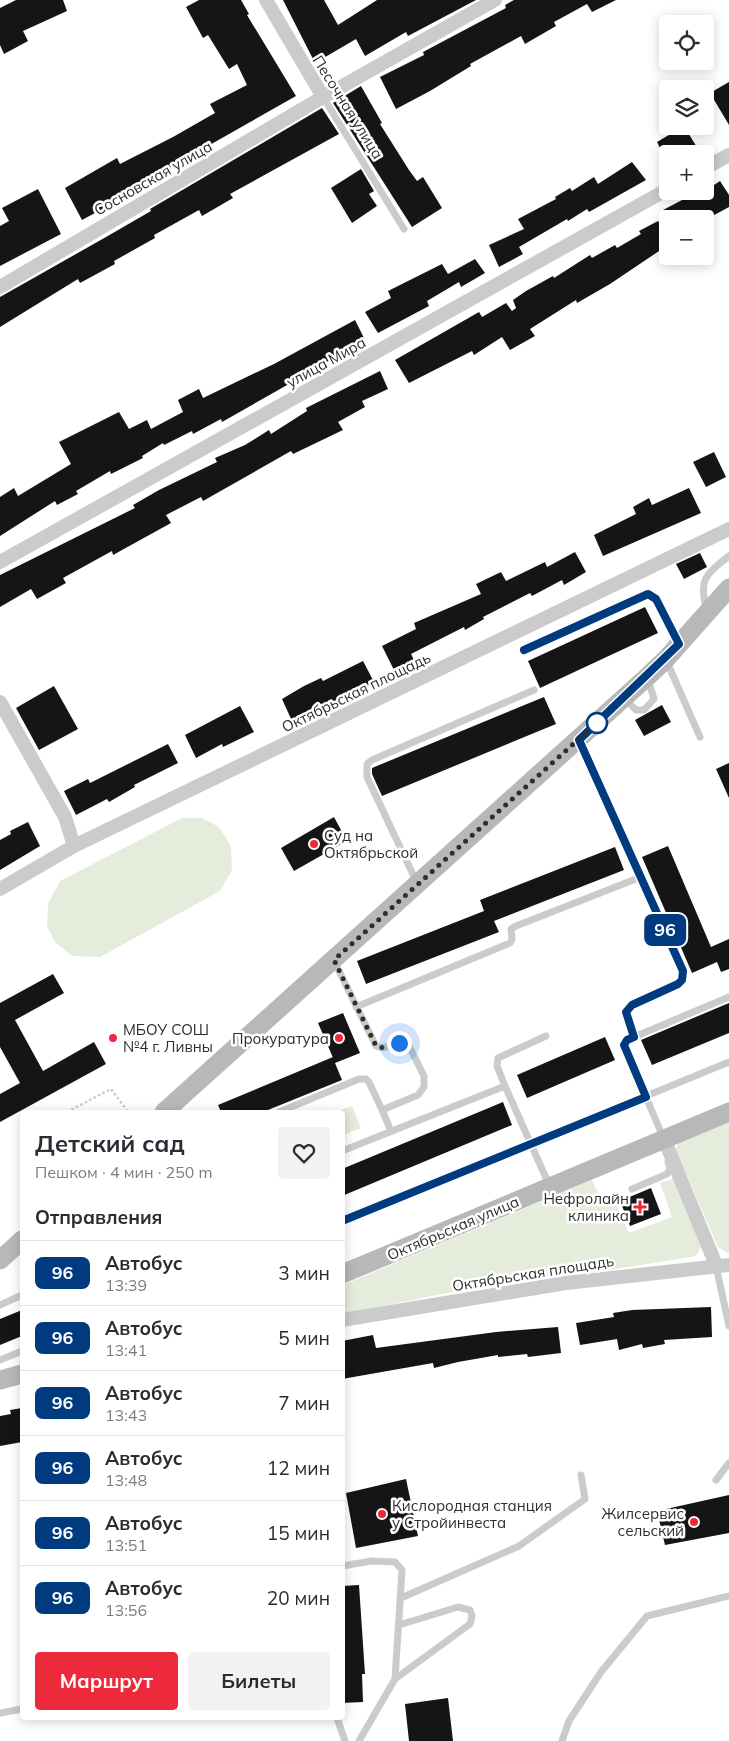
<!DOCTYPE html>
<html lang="ru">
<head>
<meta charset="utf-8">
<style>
  body { margin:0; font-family:Mulish,sans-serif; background:#f2f2f3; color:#2b2b33; height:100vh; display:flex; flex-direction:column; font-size:19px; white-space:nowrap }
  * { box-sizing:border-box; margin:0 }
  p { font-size:16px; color:#7c7c81 }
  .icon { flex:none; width:28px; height:28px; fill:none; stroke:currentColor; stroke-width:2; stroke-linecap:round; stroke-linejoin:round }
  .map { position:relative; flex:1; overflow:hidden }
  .drawer { position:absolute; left:20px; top:1110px; width:325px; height:610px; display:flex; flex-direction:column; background:#fff; border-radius:5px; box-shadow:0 2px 12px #0003 }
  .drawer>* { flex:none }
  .badge { padding:0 10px; border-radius:8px; font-size:18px; line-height:32px }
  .fabs { position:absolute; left:659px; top:15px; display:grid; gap:10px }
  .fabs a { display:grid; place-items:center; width:55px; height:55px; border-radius:5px; background:#fff; box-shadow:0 2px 12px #0003; font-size:25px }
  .you { position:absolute; width:25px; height:25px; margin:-12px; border:4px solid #fff; border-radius:50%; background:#1a73e8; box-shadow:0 0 0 8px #1a73e833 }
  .map>.badge { position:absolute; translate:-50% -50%; box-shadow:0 0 0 2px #fff }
  h2 { padding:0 15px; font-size:19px; line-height:45px }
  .round { display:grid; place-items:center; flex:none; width:52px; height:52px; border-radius:5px; background:#f2f2f3 }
  .summary { display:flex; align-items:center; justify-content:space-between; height:85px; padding:0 15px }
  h1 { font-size:24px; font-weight:700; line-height:38px }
  .button { display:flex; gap:10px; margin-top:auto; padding:10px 15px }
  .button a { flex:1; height:58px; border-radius:5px; background:#ec2a3b; color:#fff; font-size:20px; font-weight:700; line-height:58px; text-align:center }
  .button a+a { background:#f2f2f3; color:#2b2b33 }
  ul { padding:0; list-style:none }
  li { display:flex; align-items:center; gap:15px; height:65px; padding:0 15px; border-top:1px solid #e1e1e2 }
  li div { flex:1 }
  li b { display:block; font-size:19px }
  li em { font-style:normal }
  li .badge { min-width:55px; font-weight:700; text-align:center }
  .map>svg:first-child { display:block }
</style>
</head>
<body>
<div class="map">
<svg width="729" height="1741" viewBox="0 0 729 1741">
  <rect width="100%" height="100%" fill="#fff"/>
  <path fill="#e5ecdb" d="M182,818h20l17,9 12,19 1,24 -12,21 -120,66 -28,-1 -17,-14 -8,-16 1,-22 12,-23z
    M352,1106l9,22 -18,7 -1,-23h-7z
    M729,1121v133l-11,-7 -42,-97 2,-8z
    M675,1178l26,69 -5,9 -86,14 -94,9 -173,35v-29l249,-105 12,26 11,-4 14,31 43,-16 -12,-34z"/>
  <path fill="#151515" d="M16,0h47l4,11 -44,20 5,10 -24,13 -4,-9v-37z
    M199,0h42l8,14 -2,1 49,81 -134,76 -1,-1 -29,15 1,2 -26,15 1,3 -26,14 -17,-32 52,-30 3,6 53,-27 42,-24 -5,-9 37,-19 -10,-21 -8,5 -21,-34 -5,3 -17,-31z
    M283,0h41l14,25 39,-25h99l-68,36 -2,-4 -41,24 -9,-17 -41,24z
    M514,0h102l-24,12 -5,-8 -33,18 2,4 -31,18 -4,-8 -51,28 1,2 -41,25 -34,18 -16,-32 44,-22 -1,-3 83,-44 -1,-3z
    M729,82v43l-19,-32z
    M361,86l21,37 -2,1 29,46 8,11 6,-4 19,31 -30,19 -79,-124z
    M322,108l17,26 -109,60 3,4 -31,18 -3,-6 -45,25 1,3 -41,23 1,3 -35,19 -2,-4 -78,48v-30l106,-60 45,-26 -1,-2z
    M684,126l17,28h-38l-6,-12z
    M632,162l14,18 -57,32 -2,-3 -19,12 -1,-2 -48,28 4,7 -24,13 -10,-22 35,-16 -6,-10 38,-20 -1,-2 15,-9 2,3 22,-14 4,7z
    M361,169l13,22 -5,3 8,12 -25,17 -21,-35z
    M720,181l9,14v12l-22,12h-39l-5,-9 21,-11 1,1 20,-9z
    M38,189l23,45 -61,32v-40l9,-5 -7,-13z
    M658,221l10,15v9l-58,39 -33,19 -1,-3 -46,29 5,7 -25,14 -8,-13 -28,18 -2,-4 -63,32 -14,-23 84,-48 3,5 24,-14 6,8 4,-3 -3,-8 13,-9 27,-15 1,2 36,-23 2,3 23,-13 2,3 24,-14 -2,-3z
    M475,259l10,14 -24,14 -2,-5 -32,19 2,5 -51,27 -13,-21 26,-14 -3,-7 54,-27 6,10z
    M355,320l9,18 -45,29 -97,55 -1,-3 -28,15 -1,-3 -28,14 -1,-2 -21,13 1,2 -32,16 -1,-3 -34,20 2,3 -21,11 -2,-4 -55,35v-39l14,-9 4,8 53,-32 -12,-22 60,-30 10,17 18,-9 4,9 32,-17 -5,-12 21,-11 4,9 71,-34z
    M380,371l8,18 -26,12 3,6 -27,15 5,8 -50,24 -2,-3 -88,50 -2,-4 -35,18 5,8 -58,32 -1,-4 -49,27 3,5 -29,16 -6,-10 -31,18v-32l135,-67 -2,-3 26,-15 58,-28 -2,-4 30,-13 24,-15 2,4 36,-23 -1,-3z
    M714,452l12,25 -20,10 -13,-25z
    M689,488l12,25 -98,43 -9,-21 42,-21 -3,-7 16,-9 3,7z
    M575,552l11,20 -22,13 -2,-5 -30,16 -2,-3 -47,24 1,2 -19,11 -1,-3 -53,27 5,10 -20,10 -14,-28 34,-17 -2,-6 67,-29 -5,-10 25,-12 5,9 39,-19 2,5z
    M700,553l7,14 -23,12 -8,-15z
    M645,607l13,26 -118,55 -12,-27z
    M363,661l11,21 -58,30 -1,-3 -23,12 -10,-22 22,-13 17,-8 2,3z
    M54,686l24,43 -39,21 -23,-42z
    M544,697l12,27 -174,72 -10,-22v-6z
    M662,705l9,17 -27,14 -9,-16z
    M240,706l14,26 -31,15 -1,-3 -26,14 -11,-23z
    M168,744l10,19 -44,22 1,2 -26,15 -2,-3 -31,16 -12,-24 24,-12 2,4z
    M729,763v35l-13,-29z
    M334,817l13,24 -53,30 -13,-23z
    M28,822l12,24 -40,24v-30l11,-6 -1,-3z
    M668,846l43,101 18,-8v30l-8,3 -4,-10 -25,11 -50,-116z
    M615,847l9,23 -130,51 5,11 -133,52 -9,-23 127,-50 -4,-11z
    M53,974l11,19 -49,27 28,51 51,-29 12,22 -106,58v-28l20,-11 -20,-36v-44z
    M729,1003v30l-77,32 -11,-25z
    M343,1013l17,40 -25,10 7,17 -79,32h-42l-3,-7 115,-48 1,3 -16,-37z
    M605,1037l10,23 -88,38 -10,-23z
    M503,1102l9,23 -170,71v-27z
    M651,1188l10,26 -31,12 -10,-25z
    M711,1307l1,30 -48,3 1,4 -22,4 -1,-4 -23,6 -2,-11 -37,6 -4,-22 38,-6 -1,-4 19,-3z
    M22,1310v26l-22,9v-26z
    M558,1327l3,26 -33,4 -1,-3 -29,3v-2l-40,7 -24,6 -1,-5 -91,16v-38l31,-6 3,13 120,-16z
    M22,1408v34l-22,4v-30l11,-2 -1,-4z
    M406,1479l12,57 -62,12 -10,-55z
    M729,1495v38l-64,12 -8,-34z
    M359,1585l6,89h-3l1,28 -21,1v-117z
    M448,1698l5,43h-44l-4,-37z"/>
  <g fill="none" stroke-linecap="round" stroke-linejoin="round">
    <path stroke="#cbcbcb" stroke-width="2.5" stroke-dasharray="2.5 2.5" stroke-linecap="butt" d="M67,1112l44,-23 17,23"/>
    <path stroke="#cbcbcb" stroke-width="7" d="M323,97l81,132
      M707,610c-9,-30 -2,-35 22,-54
      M524,650l124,-56 8,5 23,45
      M667,662l33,75
      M624,698l12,12h8l10,-11 -6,-20
      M579,740l104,231 -1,9 -4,4 -46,21 -6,7 8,25 -9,4v7l38,89
      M417,883l-50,-106v-13l5,-4 162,-70
      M356,1007l154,-64 2,-4 -1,-10 5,-3 125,-49
      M634,1037l95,-40
      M505,1086l-8,-20 1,-8 48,-22
      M382,1110l9,21
      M279,1112l80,-33h7l3,3 13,28 36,-15 6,-8v-11l-15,-30c-13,-7 -22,6 -33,0l-42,-85
      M342,1151l163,-65 45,101
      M632,1189l35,-15 3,-5 -2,-7
      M342,1221l387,-159
      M716,1266l13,60
      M0,1305l22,-10
      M0,1360l22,-9
      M716,1480l13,-17
      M342,1566l30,-5 23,1 7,8 -7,109 -36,62
      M401,1598l118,-52 66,-47 -4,-24
      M395,1679l75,-55 2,-8 -2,-6 -12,-3 -59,18
      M0,1713l22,-4
      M337,1718l8,23
      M562,1741l7,-20 32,-49 46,-56 82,-20"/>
    <path stroke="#cbcbcb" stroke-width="14" d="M266,0l57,97
      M705,168l24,-13
      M0,287l323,-190 172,-97
      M0,562l668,-373
      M0,702l65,115 9,29
      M0,889l74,-43 655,-317
      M664,1139l52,126
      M342,1320l224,-37 163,-18"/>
    <path stroke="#b8b8b8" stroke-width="19" d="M164,1112l483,-435 19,-18 63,-71
      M0,1260l22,-20
      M342,1274l387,-162
      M0,1380l22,-6"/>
  </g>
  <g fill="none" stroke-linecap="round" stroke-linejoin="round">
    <defs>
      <path id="line" d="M342,1221l304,-124 -22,-52 3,-5 7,-3 -8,-25 6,-7 46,-21 4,-4 1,-9 -104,-231 100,-96 -23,-45 -8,-5 -124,56"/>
    </defs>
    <use href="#line" stroke="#fff" stroke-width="11"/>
    <use href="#line" stroke="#003b80" stroke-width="8"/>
    <path stroke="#2e2e2e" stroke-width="5" stroke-dasharray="0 9" d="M399,1043l-15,5 -8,-2 -42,-86 267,-241 -4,4"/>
  </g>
  <circle fill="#fff" stroke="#003b80" stroke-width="2.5" cx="597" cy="723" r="10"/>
  <g fill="#ec2a3b" stroke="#fff" stroke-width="2">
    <circle cx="314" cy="844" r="5"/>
    <circle cx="113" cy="1038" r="5"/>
    <circle cx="339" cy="1038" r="5"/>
    <path d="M637.5 1199.5h5v5h5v5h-5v5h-5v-5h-5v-5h5z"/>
    <circle cx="382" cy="1514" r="5"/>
    <circle cx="694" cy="1522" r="5"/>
  </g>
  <g text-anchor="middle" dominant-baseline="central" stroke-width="5" stroke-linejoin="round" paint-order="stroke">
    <g font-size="15" fill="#2e2e2e" stroke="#fff">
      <text transform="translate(348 107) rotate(58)">Песочная улица</text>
      <text transform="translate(153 178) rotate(-30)">Сосновская улица</text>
      <text transform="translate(326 362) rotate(-29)">улица Мира</text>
      <text transform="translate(356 692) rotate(-26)">Октябрьская площадь</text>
      <text transform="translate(453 1228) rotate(-23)">Октябрьская улица</text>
      <text transform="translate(533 1273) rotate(-9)">Октябрьская площадь</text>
    </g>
    <g font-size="15" fill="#2e2e2e" stroke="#fff" text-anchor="start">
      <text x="324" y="835">Суд на<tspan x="324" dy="17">Октябрьской</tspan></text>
      <text x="123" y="1029">МБОУ СОШ<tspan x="123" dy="17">№4 г. Ливны</tspan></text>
      <text x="329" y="1038" text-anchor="end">Прокуратура</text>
      <text x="629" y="1198" text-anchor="end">Нефролайн<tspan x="629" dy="17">клиника</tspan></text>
      <text x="392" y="1505">Кислородная станция<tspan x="392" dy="17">у Стройинвеста</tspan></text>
      <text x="684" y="1513" text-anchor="end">Жилсервис<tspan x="684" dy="17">сельский</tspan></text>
    </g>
  </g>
</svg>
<div class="fabs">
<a><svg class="icon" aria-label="locate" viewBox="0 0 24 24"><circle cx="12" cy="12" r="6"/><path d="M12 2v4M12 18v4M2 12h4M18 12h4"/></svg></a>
<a><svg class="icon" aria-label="layers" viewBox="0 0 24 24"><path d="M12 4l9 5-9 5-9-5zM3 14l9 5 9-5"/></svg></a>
<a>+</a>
<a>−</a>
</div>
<div class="you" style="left:399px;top:1043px"></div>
<b class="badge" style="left:665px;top:930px;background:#003b80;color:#fff">96</b>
<section class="drawer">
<div class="summary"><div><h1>Детский сад</h1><p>Пешком · 4 мин · 250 m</p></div><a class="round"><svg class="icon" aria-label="heart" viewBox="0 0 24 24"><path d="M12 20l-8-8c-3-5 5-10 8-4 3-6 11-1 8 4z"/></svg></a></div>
<h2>Отправления</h2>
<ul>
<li><span class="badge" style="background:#003b80;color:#fff">96</span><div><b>Автобус</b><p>13:39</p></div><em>3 мин</em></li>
<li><span class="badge" style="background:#003b80;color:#fff">96</span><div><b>Автобус</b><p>13:41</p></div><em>5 мин</em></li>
<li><span class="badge" style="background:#003b80;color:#fff">96</span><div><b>Автобус</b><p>13:43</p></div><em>7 мин</em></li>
<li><span class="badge" style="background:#003b80;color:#fff">96</span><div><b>Автобус</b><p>13:48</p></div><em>12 мин</em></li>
<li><span class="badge" style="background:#003b80;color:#fff">96</span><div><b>Автобус</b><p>13:51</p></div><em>15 мин</em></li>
<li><span class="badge" style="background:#003b80;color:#fff">96</span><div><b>Автобус</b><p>13:56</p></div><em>20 мин</em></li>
</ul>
<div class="button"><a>Маршрут</a><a>Билеты</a></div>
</section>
</div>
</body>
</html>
